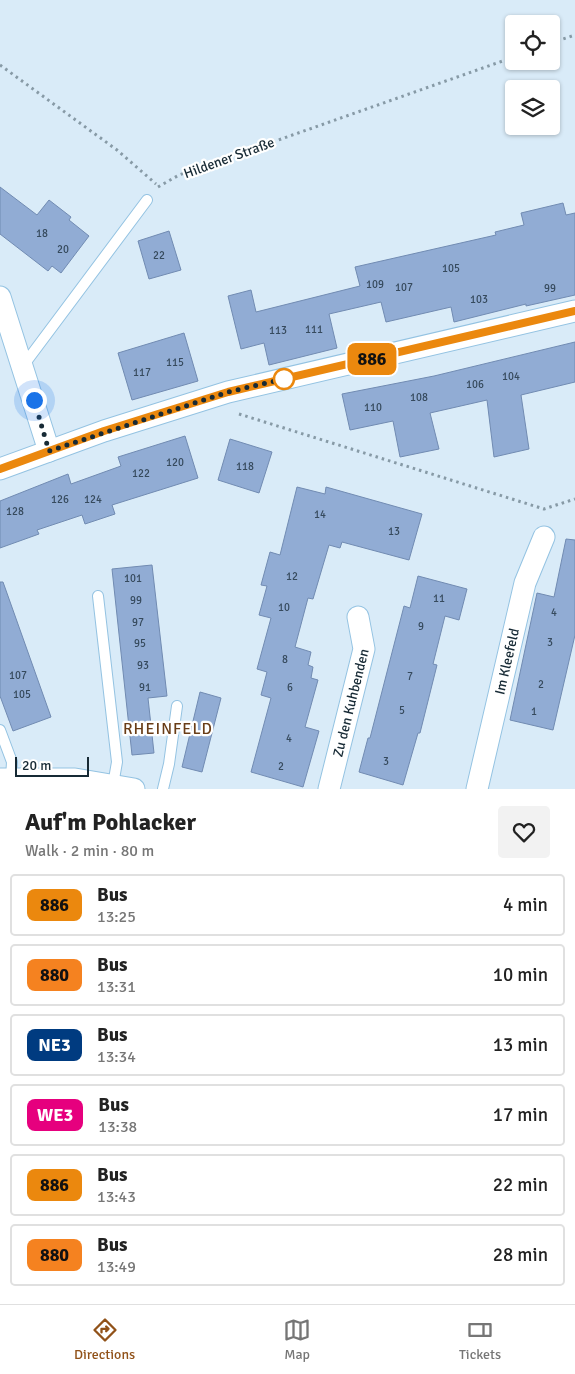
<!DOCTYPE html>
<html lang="en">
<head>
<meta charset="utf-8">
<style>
  body { margin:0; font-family:Signika,sans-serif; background:#f2f2f2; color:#222; height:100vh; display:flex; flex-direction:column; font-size:19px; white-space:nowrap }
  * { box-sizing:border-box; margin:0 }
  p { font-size:16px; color:#767676 }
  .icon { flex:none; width:28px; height:28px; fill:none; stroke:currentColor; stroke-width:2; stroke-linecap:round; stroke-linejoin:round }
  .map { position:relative; height:789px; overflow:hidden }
  .sheet { display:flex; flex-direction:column; background:#fff; flex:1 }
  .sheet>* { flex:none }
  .badge { padding:0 10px; border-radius:8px; font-size:18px; line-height:32px }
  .fabs { position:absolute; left:505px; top:15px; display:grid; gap:10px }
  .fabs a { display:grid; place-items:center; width:55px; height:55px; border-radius:5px; background:#fff; box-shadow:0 1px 4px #0004; font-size:25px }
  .scale { position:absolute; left:15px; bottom:12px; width:74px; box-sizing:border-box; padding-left:5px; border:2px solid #172a35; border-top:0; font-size:14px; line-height:18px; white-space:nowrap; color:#172a35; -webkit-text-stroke:4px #fff; paint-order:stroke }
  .you { position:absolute; width:25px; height:25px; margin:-12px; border:4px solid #fff; border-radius:50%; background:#1a73e8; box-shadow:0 0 0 8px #1a73e833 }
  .map>.badge { position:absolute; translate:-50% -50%; box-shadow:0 0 0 2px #fff }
  .round { display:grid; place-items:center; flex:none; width:52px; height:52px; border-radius:5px; background:#f2f2f2 }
  .head { display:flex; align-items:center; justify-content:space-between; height:85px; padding:0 25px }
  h1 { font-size:24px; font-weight:700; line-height:38px }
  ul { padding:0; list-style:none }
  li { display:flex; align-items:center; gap:15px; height:62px; margin:0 10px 8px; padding:0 15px; border:2px solid #e0e0e0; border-radius:5px }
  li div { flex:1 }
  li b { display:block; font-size:19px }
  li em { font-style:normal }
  li .badge { min-width:55px; font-weight:700; text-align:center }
  .menu { display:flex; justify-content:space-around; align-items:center; height:70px; border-top:1px solid #e0e0e0; background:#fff; font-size:14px; color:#767676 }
  .menu a { display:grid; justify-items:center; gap:2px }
  .menu .current { color:#915219 }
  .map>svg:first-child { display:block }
</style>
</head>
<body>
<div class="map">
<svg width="575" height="789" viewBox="0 0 575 789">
  <rect width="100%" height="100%" fill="#d9ebf8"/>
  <path fill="#91acd4" stroke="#718bb2" d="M0,187l37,28 12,-15 22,17 -2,3 20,16 -28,37 -9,-7 -4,5 -48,-37z
    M563,203l3,12 9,-2v82l-49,11v-2l-72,18 -3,-15 -65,15 -5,-20 -52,12 8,34 -68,17 -5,-22 -23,6 -13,-53 23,-6 5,22 104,-26 -5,-19 141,-32 -1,-3 29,-7 -3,-12z
    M169,231l12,39 -32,9 -11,-38z
    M184,333l14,48 -66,19 -14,-47z
    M575,342v40l-54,13 8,54 -35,8 -7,-57 -57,13 9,36 -39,8 -7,-36 -43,9 -8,-36 92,-18z
    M185,436l13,42 -86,27 3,9 -30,10 -3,-9 -45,15 2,4 -39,14v-47l68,-27 3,10 50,-18 -3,-9z
    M230,439l42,13 -13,41 -41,-13z
    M297,487l28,7 1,-7 96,27 -13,46 -67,-18 -2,6 -11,-3 -16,54 -5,-1 -13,49 16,5 -3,13 5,2 -2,11 7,2 -13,47 14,4 -16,56 -52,-15 20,-74 -10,-3 6,-23 -10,-3 14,-51 -12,-3 8,-29 -6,-1 9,-33 10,3z
    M566,539l9,1v95l-22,95 -43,-10 27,-127 17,4z
    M152,565l15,131 -19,2 6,55 -22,2 -20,-186z
    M418,576l49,13 -8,31 -14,-4 -12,48 4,1 -17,68h-2l-15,52 -44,-13 9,-34h2l34,-132 6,2z
    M0,582h3l48,135 -38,14 -13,-35z
    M200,692l21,6 -19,74 -20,-5z"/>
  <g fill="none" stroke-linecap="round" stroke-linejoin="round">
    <defs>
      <path id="lane" d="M23,366l124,-166
        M98,596l19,166 -4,23
        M0,730l12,32 -1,16
        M163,789l6,-25 8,-58"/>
      <g id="street">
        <path d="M0,297l49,154"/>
        <path d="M0,469l104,-38 124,-39 347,-81"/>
        <path d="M0,779h75l59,10"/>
        <path id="s1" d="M329,789l35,-140 -6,-32"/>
        <path id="s2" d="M477,789l48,-206 19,-46"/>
      </g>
    </defs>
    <use href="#lane" stroke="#94c3e2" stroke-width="12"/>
    <use href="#street" stroke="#94c3e2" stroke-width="23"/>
    <path stroke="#879aa6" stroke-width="3" stroke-dasharray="2.5 4" stroke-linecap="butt" d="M551,43l24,-8
      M0,65l117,85 39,34
      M158,187l21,-12 335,-118
      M239,414l305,95 31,-10"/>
    <use href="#lane" stroke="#fff" stroke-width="10"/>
    <use href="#street" stroke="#fff" stroke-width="21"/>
  </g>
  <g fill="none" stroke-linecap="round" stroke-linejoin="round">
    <defs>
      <path id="line" d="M0,469l104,-38 124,-39 347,-81"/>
    </defs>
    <use href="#line" stroke="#fff" stroke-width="11"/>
    <use href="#line" stroke="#eb880e" stroke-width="8"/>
    <path stroke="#172a35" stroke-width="5" stroke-dasharray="0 9" d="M34,400l15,51 179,-59 56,-13"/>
  </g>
  <circle fill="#fff" stroke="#eb880e" stroke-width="2.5" cx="284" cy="379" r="10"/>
  <g text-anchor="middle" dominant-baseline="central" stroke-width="4.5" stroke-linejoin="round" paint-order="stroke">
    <g font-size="11" fill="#364a5d">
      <text x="42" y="233">18</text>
      <text x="63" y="249">20</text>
      <text x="159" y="255">22</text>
      <text x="451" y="268">105</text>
      <text x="375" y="284">109</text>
      <text x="404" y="287">107</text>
      <text x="550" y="288">99</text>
      <text x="479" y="299">103</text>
      <text x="314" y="329">111</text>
      <text x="278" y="330">113</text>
      <text x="175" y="362">115</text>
      <text x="142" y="372">117</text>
      <text x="511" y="376">104</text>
      <text x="475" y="384">106</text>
      <text x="419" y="397">108</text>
      <text x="373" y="407">110</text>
      <text x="175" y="462">120</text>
      <text x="245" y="466">118</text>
      <text x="141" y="473">122</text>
      <text x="60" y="499">126</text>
      <text x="93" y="499">124</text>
      <text x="15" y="511">128</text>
      <text x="320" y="514">14</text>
      <text x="394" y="531">13</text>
      <text x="292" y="576">12</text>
      <text x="133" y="578">101</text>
      <text x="439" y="598">11</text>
      <text x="136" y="600">99</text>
      <text x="284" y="607">10</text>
      <text x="554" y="612">4</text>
      <text x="138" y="622">97</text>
      <text x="421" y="626">9</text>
      <text x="550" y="642">3</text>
      <text x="140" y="643">95</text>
      <text x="285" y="659">8</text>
      <text x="143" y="665">93</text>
      <text x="18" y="675">107</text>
      <text x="410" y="676">7</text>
      <text x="541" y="684">2</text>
      <text x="145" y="687">91</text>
      <text x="290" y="687">6</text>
      <text x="22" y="694">105</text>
      <text x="402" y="710">5</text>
      <text x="534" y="711">1</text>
      <text x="289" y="738">4</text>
      <text x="386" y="761">3</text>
      <text x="281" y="766">2</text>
    </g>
    <g font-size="14" fill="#172a35" stroke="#fff">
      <text transform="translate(229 158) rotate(-20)">Hildener Straße</text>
      <text stroke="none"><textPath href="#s2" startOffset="131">Im Kleefeld</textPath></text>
      <text stroke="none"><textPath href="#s1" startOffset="89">Zu den Kuhbenden</textPath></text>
    </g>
    <g font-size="16" letter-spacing="1" fill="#693d17" stroke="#fff">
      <text x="168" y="729">RHEINFELD</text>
    </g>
  </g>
</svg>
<div class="fabs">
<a><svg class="icon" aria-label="locate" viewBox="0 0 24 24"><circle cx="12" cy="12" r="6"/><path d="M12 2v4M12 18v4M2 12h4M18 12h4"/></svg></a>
<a><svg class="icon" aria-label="layers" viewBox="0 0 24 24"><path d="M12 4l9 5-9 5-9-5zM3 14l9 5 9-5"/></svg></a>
</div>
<div class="scale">20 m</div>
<div class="you" style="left:34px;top:400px"></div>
<b class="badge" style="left:372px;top:359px;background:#eb880e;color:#111">886</b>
</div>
<section class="sheet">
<div class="head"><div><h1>Auf'm Pohlacker</h1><p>Walk · 2 min · 80 m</p></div><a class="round"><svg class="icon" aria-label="heart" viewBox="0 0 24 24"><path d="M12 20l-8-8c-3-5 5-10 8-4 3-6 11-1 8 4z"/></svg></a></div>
<ul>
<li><span class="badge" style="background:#eb880e;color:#111">886</span><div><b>Bus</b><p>13:25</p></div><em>4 min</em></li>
<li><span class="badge" style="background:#f58220;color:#111">880</span><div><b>Bus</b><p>13:31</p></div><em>10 min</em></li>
<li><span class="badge" style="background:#003b80;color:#fff">NE3</span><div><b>Bus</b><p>13:34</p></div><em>13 min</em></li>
<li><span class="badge" style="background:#e6007e;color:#fff">WE3</span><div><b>Bus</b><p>13:38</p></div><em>17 min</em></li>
<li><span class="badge" style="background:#eb880e;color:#111">886</span><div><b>Bus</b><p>13:43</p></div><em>22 min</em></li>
<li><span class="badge" style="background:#f58220;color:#111">880</span><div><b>Bus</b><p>13:49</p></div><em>28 min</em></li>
</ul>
</section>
<nav class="menu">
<a class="current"><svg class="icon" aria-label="directions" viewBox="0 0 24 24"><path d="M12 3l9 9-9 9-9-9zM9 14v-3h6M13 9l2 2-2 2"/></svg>Directions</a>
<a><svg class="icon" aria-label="map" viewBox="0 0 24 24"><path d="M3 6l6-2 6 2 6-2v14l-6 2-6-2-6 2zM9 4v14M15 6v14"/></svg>Map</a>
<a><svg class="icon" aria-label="tickets" viewBox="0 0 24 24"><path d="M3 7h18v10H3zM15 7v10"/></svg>Tickets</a>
</nav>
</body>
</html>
